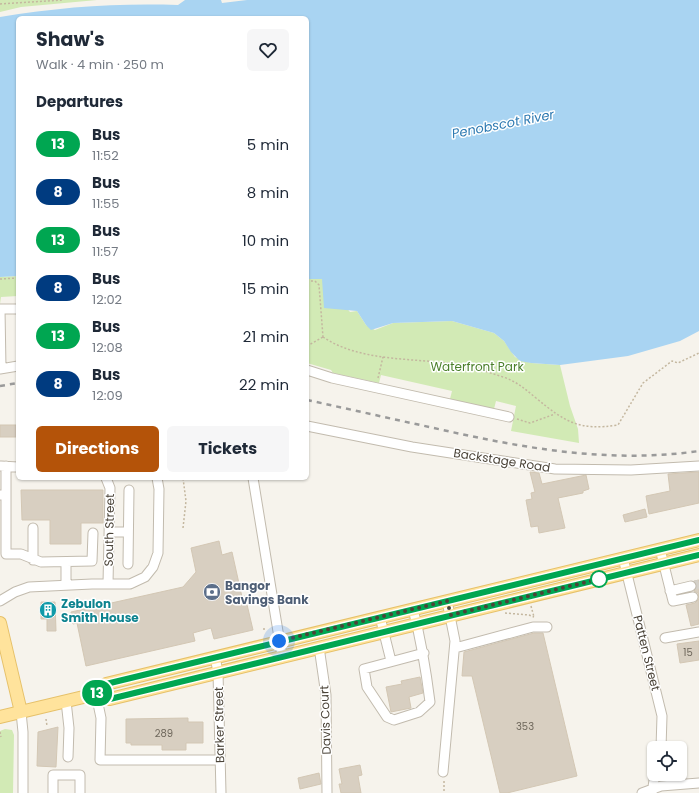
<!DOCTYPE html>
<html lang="en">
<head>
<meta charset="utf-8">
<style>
  body { margin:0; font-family:Poppins,sans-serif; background:#f6f6f7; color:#1f2937; height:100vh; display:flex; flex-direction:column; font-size:15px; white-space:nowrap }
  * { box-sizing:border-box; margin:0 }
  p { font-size:13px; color:#747a83 }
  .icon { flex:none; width:22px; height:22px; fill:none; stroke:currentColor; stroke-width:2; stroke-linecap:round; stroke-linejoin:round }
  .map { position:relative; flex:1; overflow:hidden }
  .details { position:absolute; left:16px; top:16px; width:293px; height:464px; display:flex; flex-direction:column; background:#fff; border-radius:6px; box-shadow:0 1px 3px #0004 }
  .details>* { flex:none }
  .badge { padding:0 8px; border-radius:13px; font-size:14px; line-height:26px }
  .fabs { position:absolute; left:647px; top:741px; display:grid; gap:8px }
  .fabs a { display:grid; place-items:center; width:40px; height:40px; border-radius:6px; background:#fff; box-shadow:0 1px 3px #0004; font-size:20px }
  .you { position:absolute; width:20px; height:20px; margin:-10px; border:3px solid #fff; border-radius:50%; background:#1a73e8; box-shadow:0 0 0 6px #1a73e833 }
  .map>.badge { position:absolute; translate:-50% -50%; box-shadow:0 0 0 2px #fff }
  h2 { padding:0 20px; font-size:15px; line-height:36px }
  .round { display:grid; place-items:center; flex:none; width:42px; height:42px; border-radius:6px; background:#f6f6f7 }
  .headline { display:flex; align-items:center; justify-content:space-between; height:68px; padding:0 20px }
  h1 { font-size:19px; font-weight:700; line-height:30px }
  .primary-button { display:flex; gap:8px; margin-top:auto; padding:8px 20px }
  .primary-button a { flex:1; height:46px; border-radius:6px; background:#b45309; color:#fff; font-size:16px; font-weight:700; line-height:46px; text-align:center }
  .primary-button a+a { background:#f6f6f7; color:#1f2937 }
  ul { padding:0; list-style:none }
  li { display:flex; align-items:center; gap:12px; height:48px; padding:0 20px }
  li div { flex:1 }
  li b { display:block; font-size:15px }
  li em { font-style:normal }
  li .badge { min-width:44px; font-weight:700; text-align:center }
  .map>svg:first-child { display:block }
</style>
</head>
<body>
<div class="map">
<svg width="699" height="793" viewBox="0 0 699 793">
  <rect width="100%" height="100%" fill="#f6f3ec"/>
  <path fill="#d2eab5" d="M0,0h97l-76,7 -21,5z
    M18,276v20l-17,1 -1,7v-27z
    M307,279h15l28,33 7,-1 9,14 9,5 18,-7 59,-2 42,12 10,8 11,16 16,6 29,2 10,41 8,23 1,14 -68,-12 5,-25 -20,-5 -2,8 -44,-10 2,-8 -71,-16 -2,8 -46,-10 -2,-3 -24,-7z
    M5,729l7,1 2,5 -1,58h-13v-62z"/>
  <path fill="#a9d4f2" d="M185,0h36l1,3 25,-3h452v331l-19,10 -52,15 -68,9 -29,-2 -11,-2 -9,-9 -7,-11 -10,-8 -42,-12 -59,2 -22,7 -5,-5 -9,-14 -33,-3 -2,-29h-15v-261h-289v258l-18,1v-260c60,-10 117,-14 178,-12z"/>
  <path fill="#d8cfc1" stroke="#d3c7b4" d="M0,425h16v12h-16z
    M530,472l9,1 3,11 44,-9 3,14 -6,2v2l-25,5 7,30 -26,5 -1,-7 -7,1 -5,-27 6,-1 -1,-6 4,-1z
    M699,472v31l-50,11 -3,-18 24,-5 -2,-17z
    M21,490h82v33h-22v21h-31v-24h-28z
    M645,509l2,8 -22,5 -2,-7z
    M219,541l3,14 10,-3 10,45 3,-1 8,34 -39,9 -3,-11 -18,5 2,8 -109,25 -9,-43 -4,1 -2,-12 112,-25 13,-15 -5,-24z
    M699,580v44l-8,2 -5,-21 9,-2 4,-4 -1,-6 -4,-2 3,-6 -3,-4z
    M41,602h14l1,29h-9v-12h-6z
    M534,633h9l34,143 -70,17h-7l-28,-117h-10l2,-24z
    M699,641v19l-19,3 -3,-19z
    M420,677l3,16 -14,4 2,11 -20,4 -5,-25 16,-3 -1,-3z
    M188,718v4h15v21h-17v7h-24v-5h-31v-2h-5v-24z
    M58,727l-2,40 -19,-1 1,-34z
    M360,765l2,10 -4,1 3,17h-20l-2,-9h3l-3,-15z
    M319,773l2,11 -21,5 -2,-11z"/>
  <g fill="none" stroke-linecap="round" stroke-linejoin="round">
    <path stroke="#d4d0c8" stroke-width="9" stroke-dasharray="9 4.5" stroke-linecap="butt" d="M691,586l8,-2"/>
    <defs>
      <path id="minor" d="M1,368l-1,-59h18
        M0,369l18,-3
        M307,370l25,8 177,39
        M307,426l105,21 143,22 76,1 68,-4
        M1,466l17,1
        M6,466v29
        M106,478l4,10 -2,96
        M253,478l29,178
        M0,495h6v59h15l20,8 51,-1 1,-28
        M109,532h19
        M660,549l13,52 20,-4
        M623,558l39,158 -1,32
        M33,560v-32
        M66,562v23
        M128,564l1,-74
        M670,591l21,-5
        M0,601l15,-9 14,-5 63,-3h38l15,-7 8,-10 5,-14 1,-64 -2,-11
        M413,609c8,31 13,61 17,93l-11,10 -25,8 -7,-3 -20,-30 -3,-18 60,-16
        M380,617l11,44
        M665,638l34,-6
        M319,647l7,48 1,98
        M455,648l78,-21h14
        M215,657l3,15 3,121
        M96,694l5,24 -1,42h120
        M66,701l3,27 -1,29
        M21,712l2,20v61
        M443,772l12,-131 -8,-40
        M53,793v-18h27v18
        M642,793l19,-7 38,-3
        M652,793l3,-19"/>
      <path id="major" d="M0,623l21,89
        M96,694l7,4 7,1 589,-144
        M0,717l96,-23 4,-6 6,-4 593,-144"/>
    </defs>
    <use href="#minor" stroke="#c2bbae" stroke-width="11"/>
    <use href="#major" stroke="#e6c16a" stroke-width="14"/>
    <path stroke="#c4b79f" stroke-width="1.5" stroke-dasharray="2 2" stroke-linecap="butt" d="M0,4l63,-4
      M0,279l18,-1
      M307,281h8l4,4 4,52
      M323,337c40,27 99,20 145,29 11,3 23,7 35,11 13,4 22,12 33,21 29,24 43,33 82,27l25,-42 29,-22 6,2 21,-10
      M307,346l16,-9
      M378,378l5,-21
      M517,419l13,4 25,-9
      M183,528l3,-27 -3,-23
      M531,606l3,11
      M505,613l24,2 5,2
      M263,629h2
      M46,719l1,7
      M0,732l1,5
      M444,781v12"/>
    <use href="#minor" stroke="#fff" stroke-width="9"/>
    <use href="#major" stroke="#ffe39c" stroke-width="12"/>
    <path stroke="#9a9a9a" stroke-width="2.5" stroke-dasharray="5 5" stroke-linecap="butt" d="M0,386l18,-3
      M307,400c42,9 85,19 127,28 88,20 175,36 265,23"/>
  </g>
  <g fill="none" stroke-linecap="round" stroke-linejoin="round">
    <defs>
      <path id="line" d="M699,540l-593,144 -6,4 -4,6 7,4 7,1 589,-144"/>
    </defs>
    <use href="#line" stroke="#fff" stroke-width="9"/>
    <use href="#line" stroke="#00a651" stroke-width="6"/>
    <path stroke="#4b4439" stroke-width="4" stroke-dasharray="0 7.2" d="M279,641l168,-40 4,14 148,-36"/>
  </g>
  <defs>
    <symbol id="bank-disc" viewBox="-11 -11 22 22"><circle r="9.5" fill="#5c6f8a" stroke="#fff"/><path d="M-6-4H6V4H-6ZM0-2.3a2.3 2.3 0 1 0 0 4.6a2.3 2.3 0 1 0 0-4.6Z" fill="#fff"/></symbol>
    <symbol id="building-disc" viewBox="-11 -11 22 22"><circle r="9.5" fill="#0f9aa8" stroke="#fff"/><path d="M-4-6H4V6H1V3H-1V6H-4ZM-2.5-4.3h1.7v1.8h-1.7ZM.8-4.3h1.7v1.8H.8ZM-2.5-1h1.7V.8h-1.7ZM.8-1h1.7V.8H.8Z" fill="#fff"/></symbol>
  </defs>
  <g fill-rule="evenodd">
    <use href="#bank-disc" x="202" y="582" width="20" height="20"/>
    <use href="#building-disc" x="38" y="600" width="20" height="20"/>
  </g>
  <circle fill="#fff" stroke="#00a651" stroke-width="2" cx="599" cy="579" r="8"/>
  <g text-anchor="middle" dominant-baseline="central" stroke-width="3" stroke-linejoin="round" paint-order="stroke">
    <g font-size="10" fill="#6e675b">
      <text x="688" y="652">15</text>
      <text x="525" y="726">353</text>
      <text x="164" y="733">289</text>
    </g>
    <g font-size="12" fill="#4a7f2a" stroke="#fff">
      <text x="477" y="366">Waterfront Park</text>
    </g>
    <g font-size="12" fill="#4b4439" stroke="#fff">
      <text transform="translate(502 460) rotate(9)">Backstage Road</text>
      <text transform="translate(109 530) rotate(-89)">South Street</text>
      <text transform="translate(647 653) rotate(76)">Patten Street</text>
      <text transform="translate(325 720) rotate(-92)">Davis Court</text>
      <text transform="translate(219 725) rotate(-91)">Barker Street</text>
    </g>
    <g font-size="12" font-weight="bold" fill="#4e5e75" stroke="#fff" text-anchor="start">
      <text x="225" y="585">Bangor<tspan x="225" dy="14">Savings Bank</tspan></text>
    </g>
    <g font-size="12" font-weight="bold" fill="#0d838f" stroke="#fff" text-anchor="start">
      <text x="61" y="603">Zebulon<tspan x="61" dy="14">Smith House</tspan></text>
    </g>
    <g font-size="13" font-style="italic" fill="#2e7ab2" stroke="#fff">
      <text transform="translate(503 124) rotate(-11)">Penobscot River</text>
    </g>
  </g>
</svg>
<div class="fabs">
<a><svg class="icon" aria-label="locate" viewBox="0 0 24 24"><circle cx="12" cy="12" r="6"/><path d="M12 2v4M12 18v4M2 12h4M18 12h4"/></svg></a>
</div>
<div class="you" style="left:279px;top:641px"></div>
<b class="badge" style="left:97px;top:693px;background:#00a651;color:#fff">13</b>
<section class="details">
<div class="headline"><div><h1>Shaw's</h1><p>Walk · 4 min · 250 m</p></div><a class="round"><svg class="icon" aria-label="heart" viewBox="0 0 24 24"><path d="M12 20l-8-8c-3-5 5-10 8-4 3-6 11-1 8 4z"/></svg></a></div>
<h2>Departures</h2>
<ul>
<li><span class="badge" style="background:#00a651;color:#fff">13</span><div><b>Bus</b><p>11:52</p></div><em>5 min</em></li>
<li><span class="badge" style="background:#003b80;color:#fff">8</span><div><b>Bus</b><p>11:55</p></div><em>8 min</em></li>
<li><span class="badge" style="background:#00a651;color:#fff">13</span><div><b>Bus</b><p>11:57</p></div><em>10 min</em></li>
<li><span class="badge" style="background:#003b80;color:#fff">8</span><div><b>Bus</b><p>12:02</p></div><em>15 min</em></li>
<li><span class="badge" style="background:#00a651;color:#fff">13</span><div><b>Bus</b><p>12:08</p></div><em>21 min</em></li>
<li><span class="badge" style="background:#003b80;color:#fff">8</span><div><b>Bus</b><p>12:09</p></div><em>22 min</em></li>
</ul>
<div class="primary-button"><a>Directions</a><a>Tickets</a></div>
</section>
</div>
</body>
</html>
